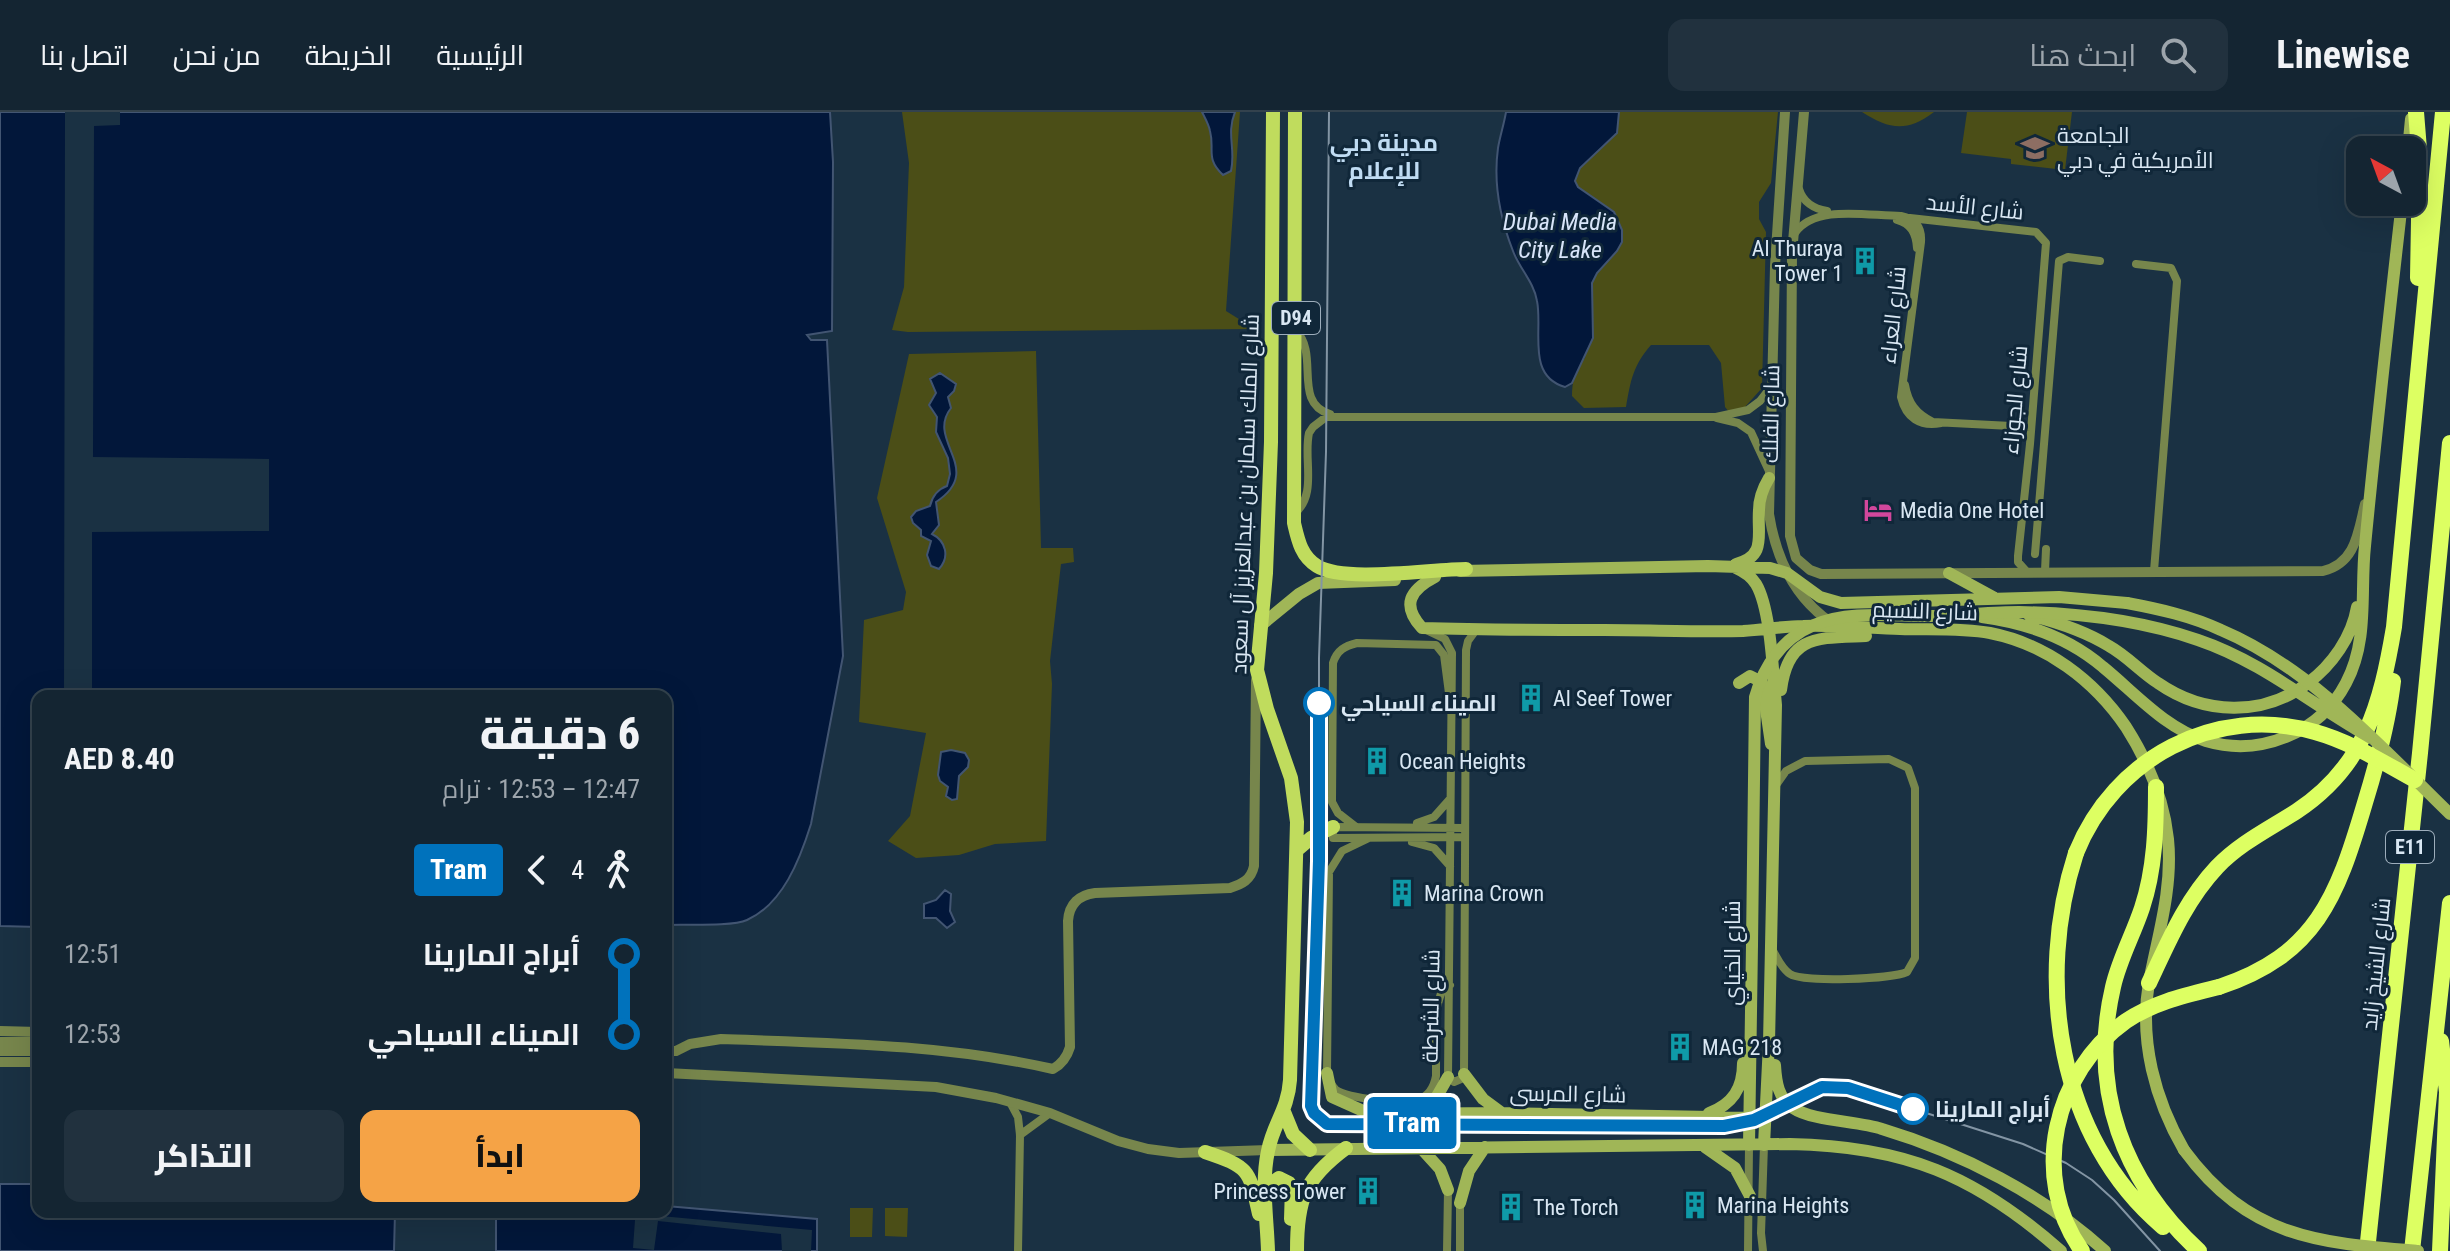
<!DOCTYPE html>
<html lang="ar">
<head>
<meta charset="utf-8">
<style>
  body { margin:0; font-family:"Roboto Condensed",Cairo,sans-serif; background:#21313e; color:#f1f3f6; direction:rtl; height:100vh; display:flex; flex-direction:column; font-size:30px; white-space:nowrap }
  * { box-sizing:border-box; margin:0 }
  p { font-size:26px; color:#9da5ac }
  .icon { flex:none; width:44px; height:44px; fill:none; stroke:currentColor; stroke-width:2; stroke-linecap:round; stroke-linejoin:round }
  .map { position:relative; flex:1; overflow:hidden; direction:ltr }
  .side { position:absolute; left:32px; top:578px; width:640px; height:528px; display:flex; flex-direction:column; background:#142532; border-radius:16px; box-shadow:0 8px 32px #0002,0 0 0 2px #33424d; direction:rtl }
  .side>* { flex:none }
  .badge { padding:0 16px; border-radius:6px; font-size:28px; line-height:52px }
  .needle { width:52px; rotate:319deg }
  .controls { position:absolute; left:2346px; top:24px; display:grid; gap:16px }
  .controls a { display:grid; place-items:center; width:80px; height:80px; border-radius:16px; background:#142532; box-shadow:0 8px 32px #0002,0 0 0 2px #33424d; font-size:40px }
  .map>.badge { position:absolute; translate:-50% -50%; box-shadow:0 0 0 4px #fff }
  .legs { display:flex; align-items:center; gap:12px; height:88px; padding:0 32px; font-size:26px }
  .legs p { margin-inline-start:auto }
  .head { display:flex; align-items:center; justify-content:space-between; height:136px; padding:0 32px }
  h1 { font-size:44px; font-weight:800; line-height:60px }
  .action { display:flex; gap:16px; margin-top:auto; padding:16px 32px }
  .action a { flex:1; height:92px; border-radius:16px; background:#f5a346; color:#111; font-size:32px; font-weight:800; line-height:92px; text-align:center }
  .action a+a { background:#21313e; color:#f1f3f6 }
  ul { padding:0 32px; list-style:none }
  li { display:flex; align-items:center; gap:28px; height:80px; font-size:30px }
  li i { display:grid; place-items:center; width:12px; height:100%; margin:0 10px; background:currentColor }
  li i::after { content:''; width:20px; height:20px; margin:-10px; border:6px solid; border-radius:50%; background:#142532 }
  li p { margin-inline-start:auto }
  li:first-child i { background:linear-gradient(#0000 50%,currentColor 0) }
  li:last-child i { background:linear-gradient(currentColor 50%,#0000 0) }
  header { display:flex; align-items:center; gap:48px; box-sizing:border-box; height:112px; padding:0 40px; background:#142532; border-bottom:2px solid #33424d }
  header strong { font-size:38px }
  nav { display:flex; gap:44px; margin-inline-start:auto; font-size:28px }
  .search { width:560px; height:72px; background:#21313e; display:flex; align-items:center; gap:20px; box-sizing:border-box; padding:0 28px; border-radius:16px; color:#9da5ac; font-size:30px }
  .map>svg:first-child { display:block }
</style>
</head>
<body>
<header>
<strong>Linewise</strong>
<div class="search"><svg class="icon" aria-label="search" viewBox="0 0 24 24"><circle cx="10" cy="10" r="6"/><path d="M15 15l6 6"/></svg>ابحث هنا</div>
<nav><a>الرئيسية</a><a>الخريطة</a><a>من نحن</a><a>اتصل بنا</a></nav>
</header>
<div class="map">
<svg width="2450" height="1139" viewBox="0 0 2450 1139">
  <rect width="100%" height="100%" fill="#1a3143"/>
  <path fill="#4b4e17" d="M902,0h338l-14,199 29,18 -347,3 -16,-2 12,-43 5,-124z
    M1619,0h159l-7,71 -12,19v17l7,13 -4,156 -17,19 -15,6 -5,-6 -4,-44 -12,-18h-58c-18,21 -20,34 -25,62l-42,1 -12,-12c0,-14 3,-28 13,-38l7,-75 5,-10 20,-22 -39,-64 -3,-6 5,-13 37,-35z
    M1862,0h72c-28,21 -45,17 -72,0z
    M1967,0h105l-7,58 -54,-6v-5l-50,-6z
    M1036,239l5,197h32l1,14 -13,2 -11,97 2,23 -6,157 -51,3 -36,11 -43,3 -28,-17 22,-25 16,-83 -67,-11 5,-102 39,-10 3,-18 -29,-94 32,-144z
    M850,1096h23l-1,29h-22z
    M885,1096h23l-1,29 -22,-1z"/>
  <path fill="#02173a" stroke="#425572" stroke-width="2" d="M0,0h830l3,50 -1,169 -25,4 4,5h16l16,316 -32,168c-11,35 -28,80 -64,96 -15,7 -63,4 -81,5v-229h-628v231l-38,-1z
    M1202,0h33c-9,22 1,37 -4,59l-8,4c-18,-17 -8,-25 -13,-44 -1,-6 -5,-13 -8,-19z
    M1506,0h113l-2,21 -37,35 -5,13 3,6 36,25 8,18v12l-5,9 -20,22 -5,10 1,55 -21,45 -7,4c-39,-11 -22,-57 -28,-86 -3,-19 -18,-33 -24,-50 -13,-33 -20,-67 -15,-103 2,-12 6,-24 8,-36z
    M940,261l16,11 -2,7 -6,6 3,11c-26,33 35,61 -15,94l3,23 -7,9c14,7 18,23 7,35l-8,-3 -4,-11 4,-14 -10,-5v-6l-8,-7 -2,-6 5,-6 14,-5c2,-9 8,-17 17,-20l3,-12 -2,-16 -12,-26 1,-15 -8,-12 7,-12 -6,-14z
    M951,638l14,3 4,7 -1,7 -9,9 -2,23 -5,1 -6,-4 2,-9 -8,-6 -2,-6 3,-23z
    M945,778l6,4 -1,17 5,11 -8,6 -11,-10h-12v-14l12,-4z
    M0,1072h38v28h357l-1,39h-394z
    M666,1094l151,13v32h-321v-39h170z"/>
  <path fill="#1a3143" d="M65,0h55v13l-26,1 -1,331 176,2v72l-177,1v164h-28z
    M537,1100h80l195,18 -1,21h-29l-1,-17 -123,-13 -4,29 -21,-2 2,-28z"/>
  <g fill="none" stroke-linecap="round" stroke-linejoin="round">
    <path stroke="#77864c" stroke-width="8" d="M1799,77c4,13 15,20 28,22
      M1910,106l126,14 10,11 -16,201 -12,112v6l8,9
      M1897,108c14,4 19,13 20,28
      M1795,121c20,-29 73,-17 106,-17 15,3 21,11 20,26l-20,155c5,21 19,30 40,26
      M2136,152l35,4 6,13 -23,290
      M1296,219c24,23 -4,72 34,83
      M1905,273c3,18 11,29 28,37l98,5
      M1717,306l21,5 13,9 18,39
      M1294,402c24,-19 9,-55 15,-81l4,-6 13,-10h390l32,-7 12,-9 11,-14
      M2035,442l24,-293 9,-4 32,4
      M2045,459l1,-22
      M1426,518l19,9 7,14 -4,424 6,5 7,-3 3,-5 2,-424 2,-9 8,-11
      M1417,711l17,-6 16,-18
      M1356,715l-18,-14 -6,-11 1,-139c4,-13 12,-17 24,-20l79,2 8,10 6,46
      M1465,725l-132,1v-11l132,1
      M1369,726l-27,13 -13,21 -2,201c2,7 4,12 9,17 11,8 69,15 82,10 11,-4 16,-13 18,-24v-66l6,-20 8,-5
      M1412,730l22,6 16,18
      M1772,837c5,8 9,19 18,25 14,9 101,5 117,-2l8,-14v-170l-7,-20 -19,-9 -84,2 -19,10 -12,17
      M1010,990l8,15 2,18 -2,116
      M1020,1023l30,-22
      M1447,1139l1,-61
      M1460,1139v-48
      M1748,1139l1,-106
      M1763,1139l-2,-18 3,-88"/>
    <path stroke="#77864c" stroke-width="10" d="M1785,0l-10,154 -6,248c7,45 25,84 64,110
      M1804,0l-12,142 -2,282 6,22 14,12 11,4 502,-3c33,-8 35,-39 42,-67
      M0,919l38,1
      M0,930h38
      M0,939h38
      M666,939h10l14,-7 31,-5c112,4 222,5 332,30 9,-5 14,-12 17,-22l-2,-126c1,-17 11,-26 27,-28l135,-5c12,-4 21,-8 24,-22l2,-186
      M0,950h38
      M666,961l270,14 60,11 54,15 68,28 30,8 31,4 89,-3"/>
    <path stroke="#a0b657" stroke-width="12" d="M2408,38l3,-31
      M1736,452c31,-8 21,-29 23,-54 0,-12 4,-22 10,-32
      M1736,456c9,4 15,8 20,16 15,25 17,91 20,121l-7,338 -5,102
      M1460,459l248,-5 62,2 17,5 33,24 21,6 218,-6 68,6
      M1949,461l44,24
      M1435,465c-25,13 -34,28 -13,51 61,2 121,2 182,2 46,0 92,2 139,1 20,-1 40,-5 60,-5 32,-1 65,2 97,3 29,1 61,-1 90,4 56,11 104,47 136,94 21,33 38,73 42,112 5,49 -10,96 -19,143 -10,59 6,118 35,168
      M2029,503c28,7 56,16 80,31 18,10 32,26 49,37 46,32 105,34 150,0 24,-18 44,-46 49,-76
      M1982,505c45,6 86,20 121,50 33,27 62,61 103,74 54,16 114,-8 140,-58 23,-43 14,-91 19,-137 11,-115 24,-229 37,-344
      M1260,514l39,-32 19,-11 77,-3
      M1739,571l11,-7 12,6 9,62
      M1781,578c7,-56 37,-52 85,-54
      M1775,953c1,17 3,33 18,43 19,13 65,13 89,21 80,24 161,66 223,122
      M1327,961l5,24 38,17 132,-1 263,5
      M1464,962l19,25 19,14
      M1418,1000l18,-14 12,-21
      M1709,1001c24,-9 34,-25 34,-50
      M1749,1033l3,-200
      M1420,1035l20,22 8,21
      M1705,1035l30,21 15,28
      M1268,1038l522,-6c114,2 185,31 271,107
      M1460,1091l9,-32 16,-24"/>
    <path stroke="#c0dc5d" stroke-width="14" d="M1295,0l-1,411c4,17 7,33 23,43 27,17 114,3 149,3
      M1297,738l14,-12 22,-11
      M1284,1000l9,22 17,16
      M1205,1040c45,15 44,18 54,62
      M1265,1076l14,-10 10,5 3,5 -1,31
      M1268,1139c-1,-33 -7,-68 0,-100 5,-27 20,-41 22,-71l7,-258 -6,-44 -24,-69 -10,-39 9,-97 5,-131 2,-330
      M1297,1139c0,-51 7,-72 49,-103"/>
    <path stroke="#ddff62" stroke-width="16" d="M2416,0l4,50 -2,116
      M2156,675c0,41 -1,82 -14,121 -9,27 -23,52 -29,79 -24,103 10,194 86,264
      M2076,741c-41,126 -19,285 87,374
      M2149,871c19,-40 36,-82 68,-116 23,-24 52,-38 80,-56 68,-45 84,-107 97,-184l49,-515
      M2219,875c97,-32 118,-90 145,-181 13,-42 24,-82 29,-125
      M2367,1139l53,-498 30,-310
      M2412,1139l38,-348
      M2440,1139l7,-159 -6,-51"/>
    <path stroke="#8395a4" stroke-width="2" d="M1329,0l-3,340 -7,206v203l-8,241 3,11 13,11 397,2c9,-2 18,-2 26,-5 36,-11 57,-39 98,-33l175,56 43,19 26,17 22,20 46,51"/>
    <path stroke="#a0b657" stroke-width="12" d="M2127,491c32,6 64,13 94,27 90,38 160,117 229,184
      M1752,833l3,-248c9,-32 28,-59 59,-72 34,-15 78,-9 114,-9 31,0 61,-4 91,-4 61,1 121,8 179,28 65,22 114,65 173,98
      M2184,1038c65,88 134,93 234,101"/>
    <path stroke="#ddff62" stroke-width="16" d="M2076,741c38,-95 139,-149 239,-121 36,10 67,30 100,48
      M2082,1139c-53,-74 -28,-179 44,-230 28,-19 61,-26 93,-34"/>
  </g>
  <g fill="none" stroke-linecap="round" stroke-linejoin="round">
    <defs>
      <path id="line-1" d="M1319,591v158l-8,245 3,7 13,11 397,2 30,-6 68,-33 26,1 65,21"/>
    </defs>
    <use href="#line-1" stroke="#fff" stroke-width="18"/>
    <use href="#line-1" stroke="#0072bc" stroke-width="12"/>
  </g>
  <defs>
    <symbol id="university-bare" viewBox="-9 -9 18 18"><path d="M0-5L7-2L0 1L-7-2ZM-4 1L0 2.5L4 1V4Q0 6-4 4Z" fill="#8d6e63" stroke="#102739" stroke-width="2.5" paint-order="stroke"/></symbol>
    <symbol id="building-bare" viewBox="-9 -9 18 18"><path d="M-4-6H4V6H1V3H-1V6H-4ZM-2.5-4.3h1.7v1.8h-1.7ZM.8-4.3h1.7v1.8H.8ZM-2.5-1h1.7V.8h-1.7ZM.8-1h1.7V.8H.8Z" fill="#0f9aa8" stroke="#102739" stroke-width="2.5" paint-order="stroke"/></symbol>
    <symbol id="hotel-bare" viewBox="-9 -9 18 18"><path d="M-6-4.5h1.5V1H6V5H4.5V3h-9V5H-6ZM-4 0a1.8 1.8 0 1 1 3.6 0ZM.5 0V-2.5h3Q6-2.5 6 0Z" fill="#d1479c" stroke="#102739" stroke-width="2.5" paint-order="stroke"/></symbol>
  </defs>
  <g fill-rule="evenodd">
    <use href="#university-bare" x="2015" y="16" width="40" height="40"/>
    <use href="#building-bare" x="1845" y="129" width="40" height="40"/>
    <use href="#hotel-bare" x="1858" y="378" width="40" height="40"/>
    <use href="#building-bare" x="1511" y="566" width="40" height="40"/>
    <use href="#building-bare" x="1357" y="629" width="40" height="40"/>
    <use href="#building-bare" x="1382" y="761" width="40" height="40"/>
    <use href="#building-bare" x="1660" y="915" width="40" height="40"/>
    <use href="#building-bare" x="1348" y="1059" width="40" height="40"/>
    <use href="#building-bare" x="1675" y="1073" width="40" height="40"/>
    <use href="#building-bare" x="1491" y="1075" width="40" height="40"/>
  </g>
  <g fill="#fff" stroke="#0072bc" stroke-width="4">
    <circle cx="1319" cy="591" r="14"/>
    <circle cx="1913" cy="997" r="14"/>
  </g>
  <g text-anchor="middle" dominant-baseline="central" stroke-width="6" stroke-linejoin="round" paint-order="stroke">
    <g fill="#102739" stroke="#9dadbb" stroke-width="2">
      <rect x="1272" y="190" width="48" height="32" rx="6"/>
      <rect x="2386" y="719" width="48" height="32" rx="6"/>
    </g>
    <g font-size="20" font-weight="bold" fill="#d9e7f3">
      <text x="1296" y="206">D94</text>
      <text x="2410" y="735">E11</text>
    </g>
    <g font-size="22" fill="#d9e7f3" stroke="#102739" text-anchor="start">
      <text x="2057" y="23">الجامعة<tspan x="2057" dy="25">الأمريكية في دبي</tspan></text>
      <text x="1843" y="136" text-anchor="end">Al Thuraya<tspan x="1843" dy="25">Tower 1</tspan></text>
      <text x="1900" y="398">Media One Hotel</text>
      <text x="1553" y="586">Al Seef Tower</text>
      <text x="1399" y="649">Ocean Heights</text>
      <text x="1424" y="781">Marina Crown</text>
      <text x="1702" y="935">MAG 218</text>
      <text x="1346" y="1079" text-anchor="end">Princess Tower</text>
      <text x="1717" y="1093">Marina Heights</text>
      <text x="1533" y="1095">The Torch</text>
    </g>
    <g font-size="22" fill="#d9e7f3" stroke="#102739">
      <text transform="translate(1975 95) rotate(6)">شارع الأسد</text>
      <text transform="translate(1893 203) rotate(-84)">شارع العراء</text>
      <text transform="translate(2015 288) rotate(-85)">شارع الجوزاء</text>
      <text transform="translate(1771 302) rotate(-89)">شارع الفلك</text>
      <text transform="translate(1245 382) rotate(-88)">شارع الملك سلمان بن عبدالعزيز آل سعود</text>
      <text transform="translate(1925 499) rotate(2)">شارع النسيم</text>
      <text transform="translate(1732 841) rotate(-90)">شارع الخياي</text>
      <text transform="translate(2376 852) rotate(-84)">شارع الشيخ زايد</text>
      <text transform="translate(1431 894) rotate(-89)">شارع الشرطة</text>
      <text transform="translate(1568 982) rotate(1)">شارع المرسى</text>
    </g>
    <g font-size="22" font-weight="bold" fill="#d9e7f3" stroke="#102739" text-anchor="start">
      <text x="1341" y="591">الميناء السياحي</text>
      <text x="1935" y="997">أبراج المارينا</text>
    </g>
    <g font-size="24" font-weight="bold" fill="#c0dcf3" stroke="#102739">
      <text x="1384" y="31">مدينة دبي<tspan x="1384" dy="28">للإعلام</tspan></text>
    </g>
    <g font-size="24" font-style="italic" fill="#d8e5f9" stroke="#102739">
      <text x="1560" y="110">Dubai Media<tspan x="1560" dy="28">City Lake</tspan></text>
    </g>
  </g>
</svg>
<div class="controls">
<a><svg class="needle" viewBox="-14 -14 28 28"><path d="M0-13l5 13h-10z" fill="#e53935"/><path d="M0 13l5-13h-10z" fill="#9da5ac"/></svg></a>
</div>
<b class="badge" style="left:1412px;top:1011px;background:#0072bc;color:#fff">Tram</b>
<section class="side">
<div class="head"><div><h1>6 دقيقة</h1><p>12:47 – 12:53 · ترام</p></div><b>AED 8.40</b></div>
<div class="legs"><svg class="icon" aria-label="walk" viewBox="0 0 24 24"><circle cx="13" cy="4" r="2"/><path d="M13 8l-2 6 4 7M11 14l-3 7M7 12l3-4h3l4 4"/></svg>4<svg class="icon" aria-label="back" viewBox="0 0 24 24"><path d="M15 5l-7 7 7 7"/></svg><b class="badge" style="background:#0072bc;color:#fff">Tram</b></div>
<ul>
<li><i style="color:#0072bc"></i><b>أبراج المارينا</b><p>12:51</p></li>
<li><i style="color:#0072bc"></i><b>الميناء السياحي</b><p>12:53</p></li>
</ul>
<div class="action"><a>ابدأ</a><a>التذاكر</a></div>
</section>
</div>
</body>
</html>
